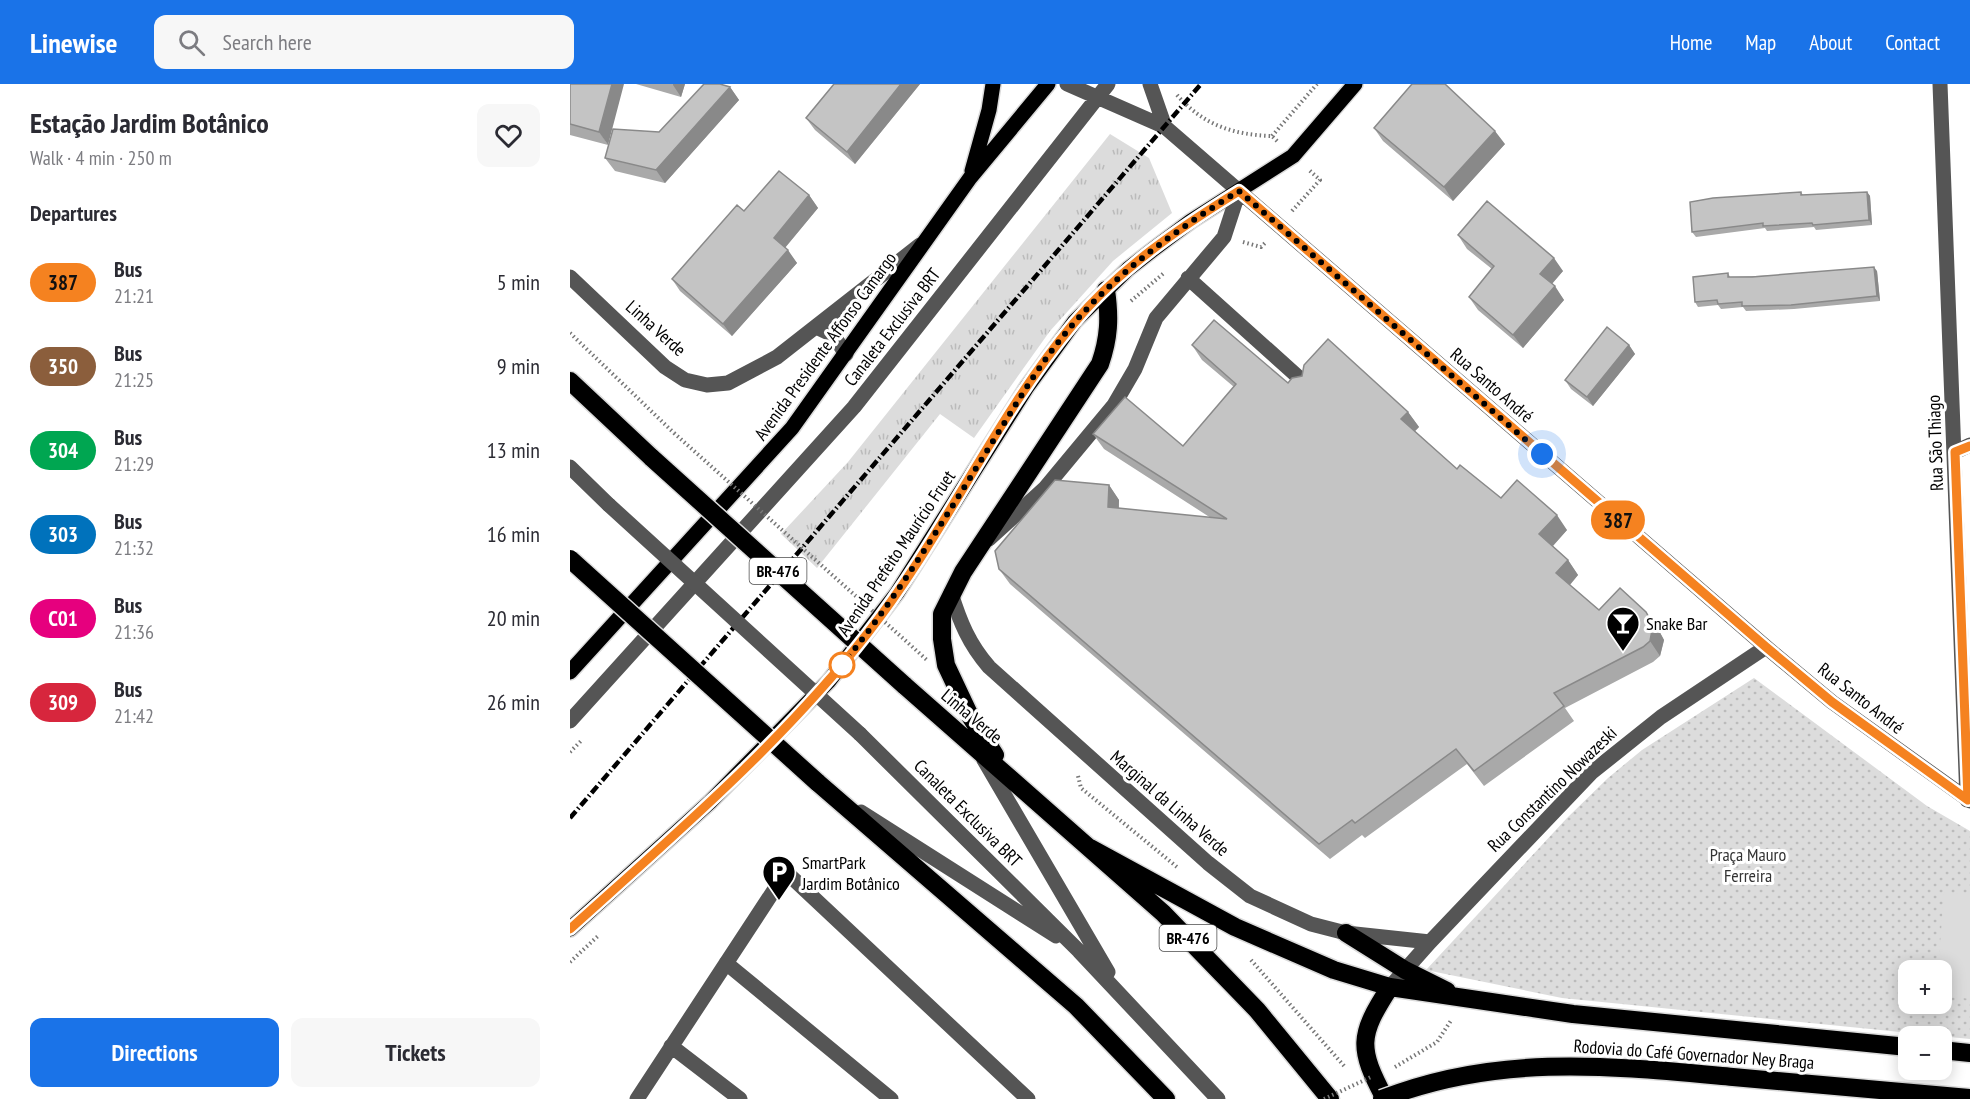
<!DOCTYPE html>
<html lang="en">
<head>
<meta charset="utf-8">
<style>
  body { margin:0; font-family:"PT Sans Narrow",sans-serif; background:#f7f7f7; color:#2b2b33; height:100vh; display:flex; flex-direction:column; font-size:22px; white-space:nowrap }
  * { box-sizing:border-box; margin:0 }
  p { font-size:20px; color:#7c7c81 }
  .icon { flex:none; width:33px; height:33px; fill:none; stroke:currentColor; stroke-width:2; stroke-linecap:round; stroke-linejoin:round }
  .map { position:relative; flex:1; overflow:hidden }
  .panel { display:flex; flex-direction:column; background:#fff; width:570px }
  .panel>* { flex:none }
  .badge { padding:0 12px; border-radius:20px; font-size:21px; line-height:39px }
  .fabs { position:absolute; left:1328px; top:876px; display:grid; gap:12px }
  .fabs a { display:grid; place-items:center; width:54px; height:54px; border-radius:12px; background:#fff; box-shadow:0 3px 15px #0003; font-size:30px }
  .you { position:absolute; width:30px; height:30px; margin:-15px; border:4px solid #fff; border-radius:50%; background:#1a73e8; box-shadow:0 0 0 9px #1a73e833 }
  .map>.badge { position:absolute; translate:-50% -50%; box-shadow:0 0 0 3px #fff }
  h2 { padding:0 30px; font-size:22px; line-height:54px }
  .round { display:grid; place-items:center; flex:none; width:63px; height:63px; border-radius:12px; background:#f7f7f7 }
  .head { display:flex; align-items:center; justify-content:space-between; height:102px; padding:0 30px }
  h1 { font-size:28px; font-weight:600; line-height:45px }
  .primary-button { display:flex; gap:12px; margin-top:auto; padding:12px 30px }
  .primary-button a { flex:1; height:69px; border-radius:12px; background:#1a73e8; color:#fff; font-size:24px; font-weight:600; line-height:69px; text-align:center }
  .primary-button a+a { background:#f7f7f7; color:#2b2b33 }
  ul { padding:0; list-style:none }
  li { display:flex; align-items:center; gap:18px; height:84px; padding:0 30px }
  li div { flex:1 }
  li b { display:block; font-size:22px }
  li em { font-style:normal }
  li .badge { min-width:66px; font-weight:700; text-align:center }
  header { display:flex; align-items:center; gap:36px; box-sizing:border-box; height:84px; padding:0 30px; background:#1a73e8; color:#fff }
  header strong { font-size:28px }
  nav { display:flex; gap:33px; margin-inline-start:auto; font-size:21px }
  .search { width:420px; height:54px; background:#f7f7f7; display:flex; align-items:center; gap:15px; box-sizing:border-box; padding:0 21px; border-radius:12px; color:#7c7c81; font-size:22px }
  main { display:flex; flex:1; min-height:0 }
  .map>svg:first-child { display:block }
</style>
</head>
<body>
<header>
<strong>Linewise</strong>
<div class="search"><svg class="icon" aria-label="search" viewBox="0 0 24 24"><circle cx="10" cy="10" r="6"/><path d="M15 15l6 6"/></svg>Search here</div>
<nav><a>Home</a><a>Map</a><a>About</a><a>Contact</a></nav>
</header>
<main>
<section class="panel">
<div class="head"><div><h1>Estação Jardim Botânico</h1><p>Walk · 4 min · 250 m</p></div><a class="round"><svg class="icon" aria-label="heart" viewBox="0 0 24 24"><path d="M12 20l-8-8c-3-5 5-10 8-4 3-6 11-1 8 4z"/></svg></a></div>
<h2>Departures</h2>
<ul>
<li><span class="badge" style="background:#f58220;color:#111">387</span><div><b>Bus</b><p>21:21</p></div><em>5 min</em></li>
<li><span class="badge" style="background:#8b5e3c;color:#fff">350</span><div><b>Bus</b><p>21:25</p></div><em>9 min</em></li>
<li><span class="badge" style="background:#00a651;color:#fff">304</span><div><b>Bus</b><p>21:29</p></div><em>13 min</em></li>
<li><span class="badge" style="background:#0072bc;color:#fff">303</span><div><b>Bus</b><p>21:32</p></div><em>16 min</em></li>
<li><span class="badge" style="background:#e6007e;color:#fff">C01</span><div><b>Bus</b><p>21:36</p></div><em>20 min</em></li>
<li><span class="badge" style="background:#d7263d;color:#fff">309</span><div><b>Bus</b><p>21:42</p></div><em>26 min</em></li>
</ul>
<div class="primary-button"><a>Directions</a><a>Tickets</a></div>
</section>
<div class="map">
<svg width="1400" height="1015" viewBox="0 0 1400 1015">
  <defs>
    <pattern id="grass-tufts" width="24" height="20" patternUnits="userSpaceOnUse" patternTransform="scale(1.5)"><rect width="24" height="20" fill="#dcdcdc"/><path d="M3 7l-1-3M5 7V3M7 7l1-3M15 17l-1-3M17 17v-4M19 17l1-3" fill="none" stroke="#bbb"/></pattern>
    <pattern id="park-dots" width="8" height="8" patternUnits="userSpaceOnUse" patternTransform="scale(1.5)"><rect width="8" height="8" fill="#dcdcdc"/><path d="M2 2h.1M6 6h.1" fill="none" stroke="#bbb" stroke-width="1.8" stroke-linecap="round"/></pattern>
  </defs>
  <rect width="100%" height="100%" fill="#fff"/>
  <path fill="url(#grass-tufts)" d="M540,50l39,24 23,55 -59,48 -63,70 -76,107 -34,-24 -123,154 -36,-34 67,-72z"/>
  <path fill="url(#park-dots)" fill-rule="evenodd" d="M1184,594l173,128 43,25v208l-408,-41 -136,-28 141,-152 41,-40 34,-28zM1338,886h33v34h-33z"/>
  <path fill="#dcdcdc" d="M1374,808l26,3v104l-29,-4v-25h-3z"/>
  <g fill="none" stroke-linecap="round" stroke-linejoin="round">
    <defs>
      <path id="major" d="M402,87l17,-61 4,-26
        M0,588l222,-244 178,-250 78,-94
        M0,845l140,-127 119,-121 68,-88 130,-206 48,-66 53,-52 27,-21 36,-27 102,-65 62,-72"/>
      <path id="highway" d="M0,297l82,77
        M334,601l259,228 94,97 73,89
        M425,671l-25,-39 -24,-51 -4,-26v-25l21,-42 137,-208c9,-26 10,-46 6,-74
        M247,698l259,224 90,93
        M520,764l145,79 99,43 56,17 183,27 335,33
        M776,849l59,37 42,21
        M1371,966l29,3
        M815,1015c-27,-51 -27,-63 5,-112"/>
    </defs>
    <use href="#major" stroke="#dbdbdb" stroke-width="18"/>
    <use href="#highway" stroke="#dbdbdb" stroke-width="21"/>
    <path stroke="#777" stroke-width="4" stroke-dasharray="1.5 3" stroke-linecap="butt" d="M607,11c26,30 57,40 95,41l6,6
      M702,52l45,-52
      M722,127l28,-31 -12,-11
      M673,158l18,5 5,-5
      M561,217l33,-28
      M0,249l104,100
      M0,668l12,-12
      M508,692l3,12 96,79
      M681,876l94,107
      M0,878l28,-26
      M825,983l42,-25 15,-23"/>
    <path stroke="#555" stroke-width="15" d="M497,0l98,43 601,520 66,55 138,99
      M580,0l15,43
      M1370,0l27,716
      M0,193l95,90 20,13 22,5 21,-2 49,-26 143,-112
      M618,194l118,106
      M246,243l17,8 13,19
      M1385,368l15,-7
      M0,383l39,38
      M419,455l56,-51 69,-83 21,-36 21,-51 68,-81 15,-46
      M381,509c9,29 18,51 38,74l219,196 42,33 61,28 35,9 84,9
      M0,637l284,-314 254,-323
      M290,650l219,217 139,148
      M414,676l124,212
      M291,728l195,124
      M156,879l165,136
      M820,903l40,-45 161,-169 70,-56 105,-70
      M101,962l69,53
      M67,1015l149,-227 242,227"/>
    <use href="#major" stroke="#000" stroke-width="15"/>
    <use href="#highway" stroke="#000" stroke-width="18"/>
    <path stroke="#000" stroke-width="4.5" stroke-dasharray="9 3 1.5 3" stroke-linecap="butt" d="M0,734l631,-734"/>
    <defs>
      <path id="highway-bridge" d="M82,374l252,227
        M0,475l247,223
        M812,1015c117,-46 230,-33 351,-22 79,7 158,14 237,21"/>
    </defs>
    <use href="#highway-bridge" stroke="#dbdbdb" stroke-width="21" stroke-linecap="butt"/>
    <path stroke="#777" stroke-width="4" stroke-dasharray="1.5 3" stroke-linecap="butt" d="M104,349l253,227
      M754,1015l47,-22"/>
    <path stroke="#555" stroke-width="15" d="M39,421l251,229"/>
    <use href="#highway-bridge" stroke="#000" stroke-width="18"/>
  </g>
  <path fill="#a9a9a9" d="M0,0l38,61 -38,-10z
    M66,0h49l-4,13z
    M264,0h86l-65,80 -40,-34 -9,-12z
    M160,3l9,13 -74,83 -50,-12 -10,-13 54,-26z
    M804,44l131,16 -52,57 -70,-60z
    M1231,108l2,3 64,-3 3,4 2,29 -56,5 -2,-3 -47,4 -2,-3 -69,9 -4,-5z
    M239,111l9,13 -33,40 12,15 -65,73 -52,-45 -8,-12 72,-68z
    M888,151l105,36 -11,13 12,16 -41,48 -45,-38 -9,-13 23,-28 -25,-20z
    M1307,187l3,30 -86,8 -48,2 -3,-4 -22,2 -3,-4 -20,2 -3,-5 33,-29 2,4z
    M622,261l96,38 120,29 11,15 -4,4 42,38 44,29 66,32 -14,16 15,14 10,15 -8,10 29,25 58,17 7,13 -4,16 -7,6 -88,46 9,13 -90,65 -17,-22 -102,74 -3,-3 -32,24 -320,-275 -11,-15 110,-84 10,15v8l92,10 -107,-69 -11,-15 90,12 51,-59 -32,-27z
    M1059,261l6,9 -42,52 -22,-17 -6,-9z"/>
  <path fill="#898989" d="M42,0h12l-16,61 -9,-13z
    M103,0h12l-4,13 -8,-12z
    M331,0h19l-65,80 -8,-12z
    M160,3l9,13 -74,83 -9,-13z
    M925,47l10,13 -52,57 -9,-14z
    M1297,108l3,4 2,29 -3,-5z
    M239,111l9,13 -35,42 -9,-12z
    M218,166l9,13 -65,73 -9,-12z
    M984,174l9,13 -14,16 -9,-13z
    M1304,183l3,4 3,30 -3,-5z
    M985,202l9,14 -41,48 -10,-13z
    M1059,261l6,9 -42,52 -6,-9z
    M838,328l11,15 -7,7 -11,-15z
    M539,401l10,15 -1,22 -10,-15z
    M987,431l10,15 -17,19 -11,-15z
    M998,476l10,15 -11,13 -11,-15z
    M1076,528l11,15 7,13 -4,16 -10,-15z"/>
  <path fill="#c4c4c4" stroke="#898989" stroke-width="1.5" d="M0,0h42l-13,48 -29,-8z
    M134,0h16l10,3 -74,83 -51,-12 8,-29 46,3z
    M264,0h67l-54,68 -41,-34z
    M842,0h33l50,47 -51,56 -70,-59z
    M209,87l30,24 -35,43 14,12 -65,74 -51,-45 65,-74 7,6z
    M1231,108v3l66,-3 2,28 -56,5 -1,-2 -49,3v-3l-71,9 -2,-30 23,-4z
    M917,117l67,57 -14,16 15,12 -42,49 -44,-38 25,-31 -36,-31z
    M1304,183l3,29 -86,9 -49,1v-4l-24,2 -1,-4 -22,2 -2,-25 35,-4v4h24z
    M644,236l74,63 4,-5 10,-2 2,-11 24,-26 80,73 -7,7 56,50 3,-4 41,33 16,-18 40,35 -18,19 29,26 -12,13 43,37 21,-22 26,24 7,13 -3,16 -7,6 -89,46 10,13 -90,65 -18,-22 -101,74 -3,-3 -33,24 -320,-275 -4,-18 60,-71 54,5 -1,22 119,12 -134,-85 32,-37 58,49 53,-62 -44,-39z
    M1037,243l22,18 -42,52 -22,-17z"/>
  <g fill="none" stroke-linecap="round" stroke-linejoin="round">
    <defs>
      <path id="line" d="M0,845c103,-93 211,-185 297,-295 77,-98 127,-215 207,-311 45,-54 105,-95 165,-132l527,456 66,55 136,98 -13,-348 15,-6"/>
    </defs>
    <use href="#line" stroke="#fff" stroke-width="14"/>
    <use href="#line" stroke="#f58220" stroke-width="9"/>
    <path stroke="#000" stroke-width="6" stroke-dasharray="0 10.8" d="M272,581c56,-69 101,-144 148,-219 27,-43 52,-87 85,-124 46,-53 104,-94 164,-131l303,263"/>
  </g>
  <defs>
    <symbol id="bar-pin" viewBox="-11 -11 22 30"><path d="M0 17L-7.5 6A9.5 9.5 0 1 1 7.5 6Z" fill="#000" stroke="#fff"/><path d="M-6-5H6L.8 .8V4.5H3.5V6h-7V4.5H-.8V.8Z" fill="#fff"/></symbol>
    <symbol id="parking-pin" viewBox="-11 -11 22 30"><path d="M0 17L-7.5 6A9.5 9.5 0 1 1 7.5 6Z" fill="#000" stroke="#fff"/><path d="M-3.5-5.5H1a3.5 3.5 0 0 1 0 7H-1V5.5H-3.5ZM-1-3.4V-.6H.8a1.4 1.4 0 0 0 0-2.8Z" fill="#fff"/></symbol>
  </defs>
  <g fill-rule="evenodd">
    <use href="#bar-pin" x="1034" y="520" width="38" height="52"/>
    <use href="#parking-pin" x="190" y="769" width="38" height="52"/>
  </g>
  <circle fill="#fff" stroke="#f58220" stroke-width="3" cx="272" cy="581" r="12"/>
  <g text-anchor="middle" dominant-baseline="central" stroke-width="6" stroke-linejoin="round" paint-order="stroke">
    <g fill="#fff" stroke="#4c4c4c" stroke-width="1.5">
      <rect x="179.5" y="474" width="57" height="26" rx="4.5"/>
      <rect x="589.5" y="841" width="57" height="26" rx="4.5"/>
    </g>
    <g font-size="16" font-weight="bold" fill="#000">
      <text x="208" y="487">BR-476</text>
      <text x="618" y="854">BR-476</text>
    </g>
    <g font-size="18" fill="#000" stroke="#fff">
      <text transform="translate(322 243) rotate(-52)">Canaleta Exclusiva BRT</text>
      <text transform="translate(86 244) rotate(42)">Linha Verde</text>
      <text transform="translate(255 262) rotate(-54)">Avenida Presidente Affonso Camargo</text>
      <text transform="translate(922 301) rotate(41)">Rua Santo André</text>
      <text transform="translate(1365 359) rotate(-92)">Rua São Thiago</text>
      <text transform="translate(326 469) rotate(-56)">Avenida Prefeito Maurício Fruet</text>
      <text transform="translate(1291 614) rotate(38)">Rua Santo André</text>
      <text transform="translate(402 632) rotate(40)">Linha Verde</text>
      <text transform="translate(982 705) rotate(-44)">Rua Constantino Nowazeski</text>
      <text transform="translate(600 719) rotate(41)">Marginal da Linha Verde</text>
      <text transform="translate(398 729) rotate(45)">Canaleta Exclusiva BRT</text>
      <text transform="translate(1124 970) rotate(4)">Rodovia do Café Governador Ney Braga</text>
    </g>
    <g font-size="18" fill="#000" stroke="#fff" text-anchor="start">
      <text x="1076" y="539">Snake Bar</text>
      <text x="232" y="778">SmartPark<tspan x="232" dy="21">Jardim Botânico</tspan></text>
    </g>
    <g font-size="18" fill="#333" stroke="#fff">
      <text x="1178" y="770">Praça Mauro<tspan x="1178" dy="21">Ferreira</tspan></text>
    </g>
  </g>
</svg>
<div class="fabs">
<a>+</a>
<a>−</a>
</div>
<div class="you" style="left:972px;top:370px"></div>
<b class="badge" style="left:1048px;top:436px;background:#f58220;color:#111">387</b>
</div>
</main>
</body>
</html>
